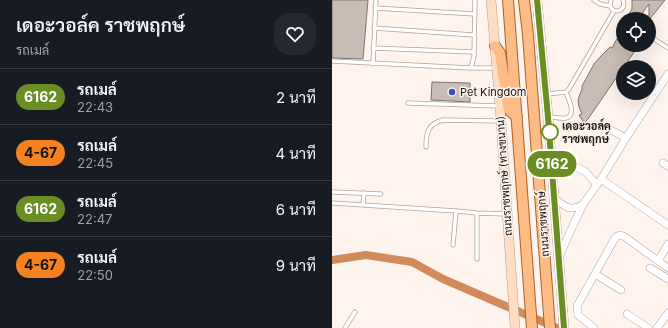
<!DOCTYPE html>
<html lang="th">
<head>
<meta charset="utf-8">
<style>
  body { margin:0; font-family:Inter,Sarabun,sans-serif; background:#242831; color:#f1f3f6; height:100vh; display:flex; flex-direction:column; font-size:15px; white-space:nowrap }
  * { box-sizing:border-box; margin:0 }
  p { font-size:13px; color:#9ea1a6 }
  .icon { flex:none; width:22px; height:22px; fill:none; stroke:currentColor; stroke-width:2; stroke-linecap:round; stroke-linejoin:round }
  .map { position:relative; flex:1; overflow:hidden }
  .sheet { display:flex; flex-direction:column; background:#171b24; width:332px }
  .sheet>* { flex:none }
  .badge { padding:0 8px; border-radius:13px; font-size:14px; line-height:26px }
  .tools { position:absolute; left:284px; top:12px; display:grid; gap:8px }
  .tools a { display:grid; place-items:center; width:40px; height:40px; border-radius:50%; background:#171b24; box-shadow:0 4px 16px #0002; font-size:20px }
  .map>.badge { position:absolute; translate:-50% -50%; box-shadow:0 0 0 2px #fff }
  .round { display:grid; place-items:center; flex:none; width:42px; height:42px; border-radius:16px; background:#242831 }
  .headline { display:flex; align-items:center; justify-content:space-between; height:68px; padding:0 16px }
  h1 { font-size:19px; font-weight:600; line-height:30px }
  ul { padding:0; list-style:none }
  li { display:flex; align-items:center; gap:12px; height:56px; padding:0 16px; border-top:1px solid #363941 }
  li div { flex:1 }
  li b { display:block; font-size:15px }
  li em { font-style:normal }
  li .badge { min-width:44px; font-weight:700; text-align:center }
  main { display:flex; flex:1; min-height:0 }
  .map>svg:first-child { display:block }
</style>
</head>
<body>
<main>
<section class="sheet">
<div class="headline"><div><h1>เดอะวอล์ค ราชพฤกษ์</h1><p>รถเมล์</p></div><a class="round"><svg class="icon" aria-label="heart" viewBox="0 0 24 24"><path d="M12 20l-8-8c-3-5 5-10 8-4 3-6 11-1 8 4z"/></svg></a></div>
<ul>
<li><span class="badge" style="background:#6b8e23;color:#fff">6162</span><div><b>รถเมล์</b><p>22:43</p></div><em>2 นาที</em></li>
<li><span class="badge" style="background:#f58220;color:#111">4-67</span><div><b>รถเมล์</b><p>22:45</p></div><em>4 นาที</em></li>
<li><span class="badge" style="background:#6b8e23;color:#fff">6162</span><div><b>รถเมล์</b><p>22:47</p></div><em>6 นาที</em></li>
<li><span class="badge" style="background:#f58220;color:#111">4-67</span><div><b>รถเมล์</b><p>22:50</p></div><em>9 นาที</em></li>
</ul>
</section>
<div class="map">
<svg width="336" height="328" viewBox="0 0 336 328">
  <rect width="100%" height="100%" fill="#fff4ed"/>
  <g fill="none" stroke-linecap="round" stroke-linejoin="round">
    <path stroke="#cf8b5b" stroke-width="8" d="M0,260l34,-5 46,7 31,17 114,49"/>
  </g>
  <path fill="#c9bcb4" stroke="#7f736b" d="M0,0h36l-5,59 -31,-1z
    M300,0h33l-16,20v-16l-11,15h-12l6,-10z
    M291,28v17h16l-51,74 -4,4 -5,-8 3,-1 -3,-7 -1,-6 1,-4 3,-8v-3l12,-22 7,-8 9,-9 2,1z
    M100,82l38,1v19l-39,-2z"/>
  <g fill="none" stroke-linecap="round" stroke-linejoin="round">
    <defs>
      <path id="lane" d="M262,0l6,4 10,2
        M279,0c-5,15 17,14 12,0
        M43,8l100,6
        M42,28l100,7
        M317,36l19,12
        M41,48l101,4
        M0,61l139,7h25
        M41,64l3,-64
        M139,68l3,-12 1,-56
        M215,94l19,-2 3,-3 45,-78
        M76,103l91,3
        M218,117c4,0 11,2 16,1 11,-3 2,-20 0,-26
        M94,147c0,-15 2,-23 17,-27l56,1
        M0,192l49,2
        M0,203l124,8 21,2 29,1
        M31,205l1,-12
        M121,245l3,-34
        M145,259v-46
        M13,328l10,-16"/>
      <path id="street" d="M273,127l21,11
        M331,163l5,3
        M246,168l8,4 11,13
        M269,179l67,46
        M222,198c11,9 16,14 30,6
        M227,257l16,-36 9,-18 17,-24 25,-41 42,-64
        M326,261l10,-17
        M318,268l18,11
        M263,274l26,16
        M295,314l21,14
        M262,328l-16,-13 -1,-9 38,-68c3,-3 5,-4 10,-1l43,31
        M325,328l11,-15"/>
      <path id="secondary" d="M159,0l9,106 15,222
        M205,0l11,117 16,211"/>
      <path id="primary" d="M176,0l24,328
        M192,0l4,35 22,293
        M163,46l5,7 8,53 2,5 7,6"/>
    </defs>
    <use href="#lane" stroke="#afa29a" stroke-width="5"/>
    <use href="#street" stroke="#afa29a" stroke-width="8"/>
    <use href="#secondary" stroke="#afa29a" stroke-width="10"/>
    <use href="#primary" stroke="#ab6329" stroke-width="12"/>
    <use href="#lane" stroke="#fff" stroke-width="3.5"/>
    <use href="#street" stroke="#fff" stroke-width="7"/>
    <use href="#secondary" stroke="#feddc3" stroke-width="9"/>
    <use href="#primary" stroke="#fdbb86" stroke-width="10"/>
  </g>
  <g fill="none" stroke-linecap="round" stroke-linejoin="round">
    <defs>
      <path id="line" d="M205,0l11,117 16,211"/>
    </defs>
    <use href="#line" stroke="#fff" stroke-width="9"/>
    <use href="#line" stroke="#6b8e23" stroke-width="6"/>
  </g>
  <circle fill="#2d54c4" stroke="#fff4ed" stroke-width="1.5" cx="120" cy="92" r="4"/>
  <circle fill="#fff" stroke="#6b8e23" stroke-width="2" cx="218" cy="132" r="8"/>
  <g text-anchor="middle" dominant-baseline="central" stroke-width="3" stroke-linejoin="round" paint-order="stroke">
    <g font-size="11" fill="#171310" stroke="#fff4ed" text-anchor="start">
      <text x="128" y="92">Pet Kingdom</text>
    </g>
    <g font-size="11" font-weight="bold" fill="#171310" stroke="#fff4ed" text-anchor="start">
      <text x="230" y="126">เดอะวอล์ค<tspan x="230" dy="13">ราชพฤกษ์</tspan></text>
    </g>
    <g font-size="11" fill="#171310" stroke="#fff4ed">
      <text transform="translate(172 176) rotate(-94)">ถนนราชพฤกษ์ (ทางขนาน)</text>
      <text transform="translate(211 224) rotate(-94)">ถนนราชพฤกษ์</text>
    </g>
  </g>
</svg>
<div class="tools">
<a><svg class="icon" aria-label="locate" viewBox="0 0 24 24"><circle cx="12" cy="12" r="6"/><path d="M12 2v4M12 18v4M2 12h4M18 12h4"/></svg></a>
<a><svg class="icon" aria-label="layers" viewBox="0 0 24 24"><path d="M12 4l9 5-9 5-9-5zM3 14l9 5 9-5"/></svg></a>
</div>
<b class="badge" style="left:220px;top:164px;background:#6b8e23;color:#fff">6162</b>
</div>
</main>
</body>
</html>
